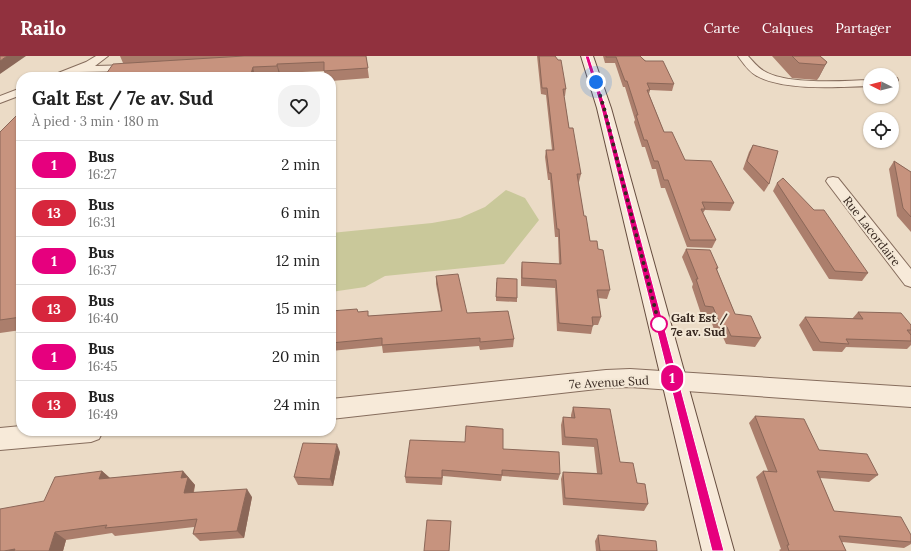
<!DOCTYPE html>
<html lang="fr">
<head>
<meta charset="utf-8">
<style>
  body { margin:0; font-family:Lora,serif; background:#f2f2f2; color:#222; height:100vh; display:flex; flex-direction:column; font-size:15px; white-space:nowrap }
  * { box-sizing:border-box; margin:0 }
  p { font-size:13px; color:#767676 }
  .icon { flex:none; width:22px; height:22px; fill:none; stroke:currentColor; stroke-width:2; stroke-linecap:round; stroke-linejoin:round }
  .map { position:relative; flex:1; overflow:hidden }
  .details { position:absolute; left:16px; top:16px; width:320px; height:364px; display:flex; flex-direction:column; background:#fff; border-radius:16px; box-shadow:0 1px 3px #0004 }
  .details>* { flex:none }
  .badge { padding:0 8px; border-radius:13px; font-size:14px; line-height:26px }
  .needle { width:26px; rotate:276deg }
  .fabs { position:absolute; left:863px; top:12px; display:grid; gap:8px }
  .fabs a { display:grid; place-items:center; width:36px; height:36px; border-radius:50%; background:#fff; box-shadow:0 1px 3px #0004; font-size:20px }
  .you { position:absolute; width:20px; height:20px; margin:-10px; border:3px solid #fff; border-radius:50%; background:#1a73e8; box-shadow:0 0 0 6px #1a73e833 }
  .map>.badge { position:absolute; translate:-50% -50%; box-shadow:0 0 0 2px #fff }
  .round { display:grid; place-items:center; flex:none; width:42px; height:42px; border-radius:16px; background:#f2f2f2 }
  .headline { display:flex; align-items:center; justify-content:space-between; height:68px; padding:0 16px }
  h1 { font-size:19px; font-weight:800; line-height:30px }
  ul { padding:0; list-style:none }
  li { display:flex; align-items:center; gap:12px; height:48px; padding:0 16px; border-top:1px solid #e0e0e0 }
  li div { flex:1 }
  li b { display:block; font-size:15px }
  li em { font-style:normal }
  li .badge { min-width:44px; font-weight:700; text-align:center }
  header { display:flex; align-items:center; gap:24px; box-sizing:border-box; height:56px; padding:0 20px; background:#91313e; color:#fff }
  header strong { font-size:19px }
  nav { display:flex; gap:22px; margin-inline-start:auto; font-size:14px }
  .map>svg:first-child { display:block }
</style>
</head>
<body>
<header>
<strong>Railo</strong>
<nav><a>Carte</a><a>Calques</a><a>Partager</a></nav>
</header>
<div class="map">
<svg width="911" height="495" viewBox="0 0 911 495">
  <rect width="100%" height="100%" fill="#ebdbc6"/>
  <path fill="#c9c89a" d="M506,134l19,8 14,22 -35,44 -119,12 -20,11 -34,5v-59l101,-10 28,-5 25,-11z"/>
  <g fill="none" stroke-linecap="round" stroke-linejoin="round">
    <defs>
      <path id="street" d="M96,0h12l-13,10 39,-1 5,3 -5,3 -55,1 -13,5h-14l1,-2 33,-13z
        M738,0h10c5,5 9,11 16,15 23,14 79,10 106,9v6c-31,1 -86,5 -113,-10 -8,-4 -14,-13 -19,-20z
        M892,21l5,1 1,2 -1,2 -5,1z
        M21,32v7l-21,8v-7z
        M833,121l5,1 73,91v18l-6,-2 -77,-101 -2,-3 2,-3z
        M630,313l281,18v20l-281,-20 -24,1 -275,31v-20l275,-29z
        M21,370v5h82l-4,8 -8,3 -91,8v-22z"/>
      <path id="secondary" d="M581,0h12l18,52 123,443h-32l-105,-443z"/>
    </defs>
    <use href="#street" stroke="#866d5d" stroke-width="2"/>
    <use href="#secondary" stroke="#674e40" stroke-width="2"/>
    <use href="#street" fill="#f7ead9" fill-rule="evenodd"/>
    <use href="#secondary" fill="#f7ead9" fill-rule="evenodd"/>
  </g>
  <path fill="#ab7e6c" d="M120,0h246l3,22 -38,3v-4h-6l-1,-6 -44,2 -1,2 -24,2 -132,-14z
    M537,0h18l11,33 -1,7h-1l5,32 12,46 -2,8h-1l6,34 6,25 8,8 12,41 -3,9 -9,-1 3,19 -3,8h-5l-2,9 -34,-3 -2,-43 -34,-2v-16l1,-8 37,2 -1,-27h-3l-5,-57h-2l-3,-23 1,-7h6l-6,-55 -5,-1z
    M603,0h37l34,28 -2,7 -22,-1 -1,4 15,38 21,28 49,43 -4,8 -25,-1 -2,3 13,27 -4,8 -25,-1 -22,-59h-4l-5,-19h-4l-7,-22h-3l-8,-25 1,-2 -10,-33h-2l-8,-24h-10z
    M772,0h48l7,6 -8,15 -2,3 -25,-2z
    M21,55v219l-21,3v-201z
    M753,89l16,39 -5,8 -21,-23 6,-17z
    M894,105l17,11v60l-14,-16 -8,-47z
    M777,127l37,27 54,63 -6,8 -33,-2 -56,-88z
    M686,193l32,19 -1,2 18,44 26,24 -6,9 -29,-3 -4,-9h-6l-7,-20 -8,-1 -9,-27 1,-3 -11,-27z
    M436,220l31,37 47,26 -1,8 -33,3 -1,-4 -96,7 -1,-7 -51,5v-40l27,1 11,4 72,-5 -5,-27z
    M496,226l21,16v4l-21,-1z
    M858,256l53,13v20l-4,4 -61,-2 -4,5 -29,-1 -14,-26 6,-8 47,2z
    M573,351l64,76 11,21 -4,7 -81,-6 -2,-26 2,-7 34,1 -3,-26 -32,-2 -1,-20 2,-8 8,1v-3z
    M755,360l64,34 59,25 -9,7 -49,-4 14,33 77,24v9l-7,4 -62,-6 4,9h-66l-1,-1 2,-1 -25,-72 7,-6h5l-19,-48z
    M503,393l57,25 -2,6 -56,-4 -1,5 -58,-5 -1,9 -36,-2 -1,-6z
    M340,396l-7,34 -35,-1 -4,-8z
    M102,415l8,7 73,-7 12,14 -1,7 58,5 -8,41 -44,3 -7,-7 1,-7 -79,9 -3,-3 -46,7 -3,11h-63l44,-50z
    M598,479l59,16h-61l-1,-10z"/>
  <path fill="#8b6758" d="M7,0h19l-26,18v-13z
    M827,6l-8,15 -2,3 8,-15z
    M277,8l3,9 -1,2 -2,-9z
    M253,11l2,10h-5z
    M337,388l3,8 -7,34 -3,-7z
    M102,415l9,8h-12z
    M183,415l12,14 -4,16 -7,-8 -3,-15z
    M247,433l5,8 -8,41 -7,-7z
    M55,476l11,8 -3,11h-14z
    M15,493l4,2h-15z"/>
  <path fill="#c7937e" stroke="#8b6758" d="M0,0h7l-7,5z
    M244,0h122l2,12 -44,3v-9l-47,2v2l-24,1 -3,10h-146l9,-13z
    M539,0h16l3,4h3l5,29h-3l6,39h4l8,46h-4l7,42h2l4,25h7l1,8 5,1 7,40h-13l4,27h-9l1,9 -34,-3 -3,-43 -34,-2v-16l39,2 -2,-35h-2l-6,-56h-2l-3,-23h8l-7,-62h-5z
    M606,0h34l5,5h18l11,23 -27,-1 3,7h-3l17,42h8l13,28 26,1 23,42 -32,-1 3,7h-4l15,31h-26l-22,-60h-4l-6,-19h-4l-7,-21h-3l-8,-25h2l-11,-34h-2l-9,-24h-10z
    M792,0h28l7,6 -2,3 -26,-2z
    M21,55v206l-21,3v-188z
    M753,89l25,6 -9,33 -22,-23z
    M894,105l17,11v45l-8,-9z
    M783,122l31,32h10l44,63 -33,-2 -58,-88z
    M686,193l24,1 8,18h-2l19,46 16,2 10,22 -30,-2 -4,-9 -6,-1 -8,-19 -8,-1 -9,-27h2z
    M458,218l9,39 41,-2 6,28 -34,3v-4l-98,7v-7l-51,5v-32l26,-2 1,3 10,-1v5l74,-5 -6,-35z
    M497,222l20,1v19l-21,-1z
    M858,256l43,1 10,12v5h-4l4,5v6l-65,-2 3,5 -29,-2 -15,-25 58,2z
    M573,351l37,2 10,53 13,1 4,20 8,1 3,20 -83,-6 -2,-26 39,2 -5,-35 -32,-2 -2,-20 12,1z
    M755,360l49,3 15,31 48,4 11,21 -61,-4 17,40 67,6 10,18v7l-72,-6 7,15h-57l-2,-6h2l-26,-74 14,1z
    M466,370l37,3v20l56,3 1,22 -58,-4v5l-60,-5v8l-37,-1 5,-37 55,2z
    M303,387l34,1 -7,35 -36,-2z
    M102,415l-3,8 84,-8 -2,7 7,-1 -4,16 63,-4 -10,42 -44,3 4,-15 -92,9 2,-3 -52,7 -6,19h-35l1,-2 -11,2h-4v-42l44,-8 11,-24z
    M427,464l24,1 -2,30h-25z
    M598,479l58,6 1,10h-57z"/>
  <path fill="#e6007e" stroke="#fff" d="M585,0h4l17,52 118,443h-12l-111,-443z"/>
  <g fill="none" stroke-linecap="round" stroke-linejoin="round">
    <path stroke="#372820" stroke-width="4" stroke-dasharray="0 7.2" d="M596,26l8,26 55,216"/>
  </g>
  <circle fill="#fff" stroke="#e6007e" stroke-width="2" cx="659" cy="268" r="8"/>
  <g text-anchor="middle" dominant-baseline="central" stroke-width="4" stroke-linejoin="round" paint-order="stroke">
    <g font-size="12" fill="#372820" stroke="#f3e7d5">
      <text transform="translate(872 175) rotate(52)">Rue Lacordaire</text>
      <text transform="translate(609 326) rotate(-3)">7e Avenue Sud</text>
    </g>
    <g font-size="12" font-weight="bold" fill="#372820" stroke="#f3e7d5" text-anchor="start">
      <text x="671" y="261">Galt Est /<tspan x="671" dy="14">7e av. Sud</tspan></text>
    </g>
  </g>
</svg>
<div class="fabs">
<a><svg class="needle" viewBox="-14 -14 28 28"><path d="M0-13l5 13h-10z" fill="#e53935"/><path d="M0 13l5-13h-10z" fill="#767676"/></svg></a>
<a><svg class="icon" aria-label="locate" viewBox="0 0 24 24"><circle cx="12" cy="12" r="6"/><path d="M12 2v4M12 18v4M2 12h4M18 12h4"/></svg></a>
</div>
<div class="you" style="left:596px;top:26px"></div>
<b class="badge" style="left:672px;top:322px;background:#e6007e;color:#fff">1</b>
<section class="details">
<div class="headline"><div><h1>Galt Est / 7e av. Sud</h1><p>À pied · 3 min · 180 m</p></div><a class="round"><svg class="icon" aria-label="heart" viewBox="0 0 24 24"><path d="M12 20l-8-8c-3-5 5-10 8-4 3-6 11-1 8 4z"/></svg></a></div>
<ul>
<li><span class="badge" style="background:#e6007e;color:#fff">1</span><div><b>Bus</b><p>16:27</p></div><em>2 min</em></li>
<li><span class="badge" style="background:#d7263d;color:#fff">13</span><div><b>Bus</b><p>16:31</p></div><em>6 min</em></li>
<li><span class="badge" style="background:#e6007e;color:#fff">1</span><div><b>Bus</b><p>16:37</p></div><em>12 min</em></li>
<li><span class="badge" style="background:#d7263d;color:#fff">13</span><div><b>Bus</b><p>16:40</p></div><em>15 min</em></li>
<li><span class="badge" style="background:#e6007e;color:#fff">1</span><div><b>Bus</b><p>16:45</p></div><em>20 min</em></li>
<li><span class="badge" style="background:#d7263d;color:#fff">13</span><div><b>Bus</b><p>16:49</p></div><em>24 min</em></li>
</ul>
</section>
</div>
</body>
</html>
